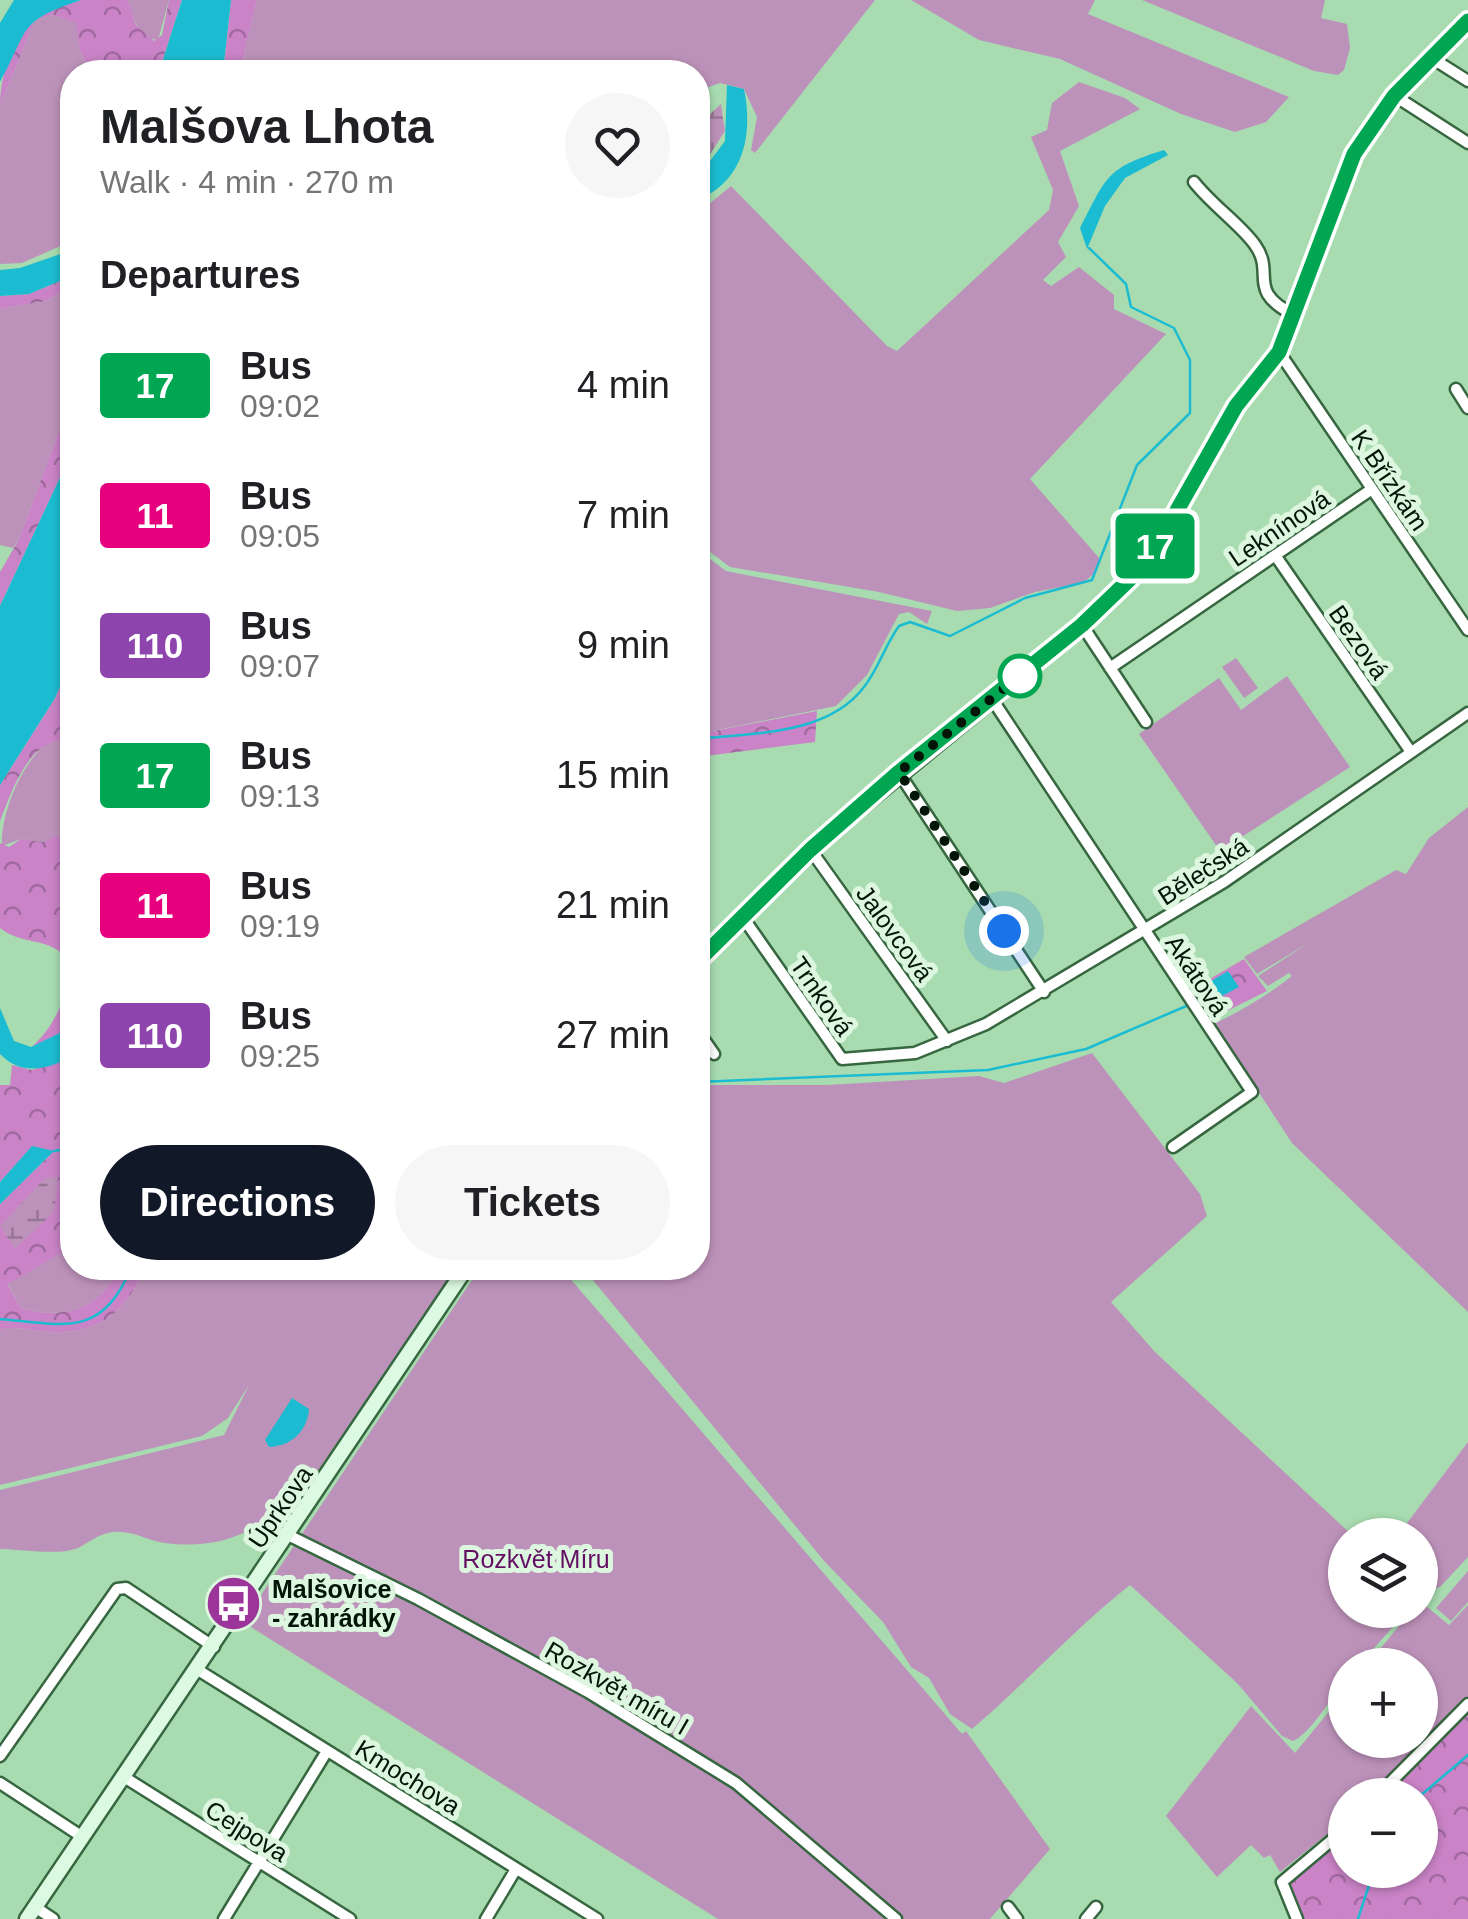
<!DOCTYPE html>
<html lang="en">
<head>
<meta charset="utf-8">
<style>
  body { margin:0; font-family:Arial,sans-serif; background:#f6f6f6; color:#202124; height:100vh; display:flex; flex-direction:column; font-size:38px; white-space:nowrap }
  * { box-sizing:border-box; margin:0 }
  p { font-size:32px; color:#757577 }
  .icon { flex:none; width:55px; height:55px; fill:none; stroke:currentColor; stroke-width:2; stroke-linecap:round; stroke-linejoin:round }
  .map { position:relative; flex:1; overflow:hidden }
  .panel { position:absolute; left:60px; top:60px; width:650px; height:1220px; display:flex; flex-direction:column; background:#fff; border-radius:40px; box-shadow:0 2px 8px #0004 }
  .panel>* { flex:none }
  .badge { padding:0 20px; border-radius:8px; font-size:35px; line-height:65px }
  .fabs { position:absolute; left:1328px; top:1518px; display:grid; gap:20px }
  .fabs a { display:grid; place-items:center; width:110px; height:110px; border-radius:50%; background:#fff; box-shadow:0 2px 8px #0004; font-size:50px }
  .you { position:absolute; width:50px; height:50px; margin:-25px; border:8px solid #fff; border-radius:50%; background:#1a73e8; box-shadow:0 0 0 15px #1a73e833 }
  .map>.badge { position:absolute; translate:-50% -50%; box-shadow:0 0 0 5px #fff }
  h2 { padding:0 40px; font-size:38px; line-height:90px }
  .round { display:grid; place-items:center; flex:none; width:105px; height:105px; border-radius:52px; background:#f6f6f6 }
  .summary { display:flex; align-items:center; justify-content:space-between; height:170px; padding:0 40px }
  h1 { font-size:48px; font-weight:600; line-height:75px }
  .cta { display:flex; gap:20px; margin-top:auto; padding:20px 40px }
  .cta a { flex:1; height:115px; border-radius:60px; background:#111827; color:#fff; font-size:40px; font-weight:600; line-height:115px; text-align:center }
  .cta a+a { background:#f6f6f6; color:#202124 }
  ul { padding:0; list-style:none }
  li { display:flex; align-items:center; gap:30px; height:130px; padding:0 40px }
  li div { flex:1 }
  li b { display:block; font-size:38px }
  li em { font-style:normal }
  li .badge { min-width:110px; font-weight:700; text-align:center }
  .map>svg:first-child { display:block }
</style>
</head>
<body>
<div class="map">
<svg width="1468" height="1919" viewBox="0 0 1468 1919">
  <defs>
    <pattern id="forest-crowns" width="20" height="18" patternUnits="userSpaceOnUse" patternTransform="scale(2.5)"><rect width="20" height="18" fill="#c983c6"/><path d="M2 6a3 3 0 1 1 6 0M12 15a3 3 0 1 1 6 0" fill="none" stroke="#a16a9f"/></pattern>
    <pattern id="wetland-marsh" width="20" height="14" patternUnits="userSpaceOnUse" patternTransform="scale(2.5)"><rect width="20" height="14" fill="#bd92ba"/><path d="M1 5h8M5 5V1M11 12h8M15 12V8" fill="none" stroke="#977695"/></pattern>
  </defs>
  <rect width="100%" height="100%" fill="#a8dcb0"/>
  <path fill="#bd92ba" d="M128,0h41l-11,40c-20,-1 -25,-23 -30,-40z
    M257,0h618l-120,153 -4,-3 6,-33 -13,-28 -24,-6 -22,8v-19h-458z
    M911,0h184l-7,14 201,83 -23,25 -31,10 -54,-18 -121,-55 -81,-19z
    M1142,0h183l-4,18 26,6 3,24 -6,22 -6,5 -24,-4z
    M52,15l25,8 3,28 11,21h-19v169l-50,22 -22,1v-158l35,-86z
    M1079,82l46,16 15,11 -80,42 19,55 -21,36 8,15 -23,23 8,6 28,-19 35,28v14l52,25 -136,145 70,80 -4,13 -13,11 -48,9 -45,16 -33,3 -78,-19 -149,-25 -32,-24v-330l33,-27 156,160 10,5 152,-141 4,-20 -22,-53 16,-7 5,-27z
    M72,285v110l-53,144 -6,9 -13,-3v-236l46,-8z
    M698,550l28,21 206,40 -5,13 -18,-12 -10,2 -32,61 -31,31 -138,28z
    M1236,658l22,30 -14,10 -22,-31z
    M1287,676l63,91 -130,84 -81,-117 80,-56 22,32z
    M58,738l14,2v116l-27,-14 -24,-3 -19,7c-2,-33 23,-96 56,-108z
    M1468,807v505l-176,-169 -78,-119c28,-14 54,-29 78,-48l-3,-3 -21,13 -10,-10 52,-34 -53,32 -13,-17 152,-87 10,4 23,-36z
    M1092,1053l108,141 7,22 -96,86 44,50 197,183h-7v75h63l-49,55h-14c0,18 -34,69 -52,76l-11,-5 -44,-52 -108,-99c-56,44 -103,97 -158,144l-22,-15 -21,-36 -18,-11 -28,-45 -58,-60 -242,-294h115v-183h129l152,-9 25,7z
    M72,1247v21h46c-18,42 -55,52 -97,40l-13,-25z
    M145,1268h310l-144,213 -7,-4c-32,51 -78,74 -139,66 -17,-2 -32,-13 -52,-11 -15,2 -23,10 -35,16 -19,8 -57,1 -78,1v-59l224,-55 25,-50 -21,33 -26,18 -202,49v-155c17,-5 31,1 47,2 52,3 78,-19 98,-64z
    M480,1268h81l401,466 4,-3 84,118 -60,70h-272l-475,-297z
    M1468,1442v115l-28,30 -20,6v-58h-22z
    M1468,1571v31l-17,19 -15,-13z
    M1420,1601l29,24 19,-20v94l-100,96h-23v25l-65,52 -10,-17 -6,3 -13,-13 -34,32 -51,-61 85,-110 44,47 50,-61v48h75v-75h-53l45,-55h8z"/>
  <path fill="url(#forest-crowns)" fill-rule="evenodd" d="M81,0h47l8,25 18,16 8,-6 7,-35h13l-23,72h-68l-11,-21 -4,-28 -24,-8 -17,5 -35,86c0,-31 13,-76 42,-93 11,-6 27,-9 39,-13z
    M231,0h26l-17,72h-17z
    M72,276v9l-26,16 -46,8v-13l29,-2z
    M72,395v57l-72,154v-34l19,-33z
    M72,659v81c-42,-5 -59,48 -72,81v-36l55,-87z
    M817,711l-2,31 -117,15v-23z
    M55,836l9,4 8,16v156l-10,20 -31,16c27,-26 36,-51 38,-88 -20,-24 -47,-14 -69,-32v-85l9,4 12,-8 24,3z
    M1244,959l23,32 -58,29 -20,-29zM1228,972l10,15 -33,18 -9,-15z
    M72,1056v191l-64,37 13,24c42,12 79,2 97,-40h27c-20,45 -46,67 -98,64 -16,-1 -30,-7 -47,-2v-126l49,-48 -21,-5 -28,31v-97h10l2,-20 20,5z
    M1468,1698v221h-165l-13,-36 55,-47v34h75v-75h-52l55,-58z"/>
  <path fill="url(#wetland-marsh)" d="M721,104l4,27 -27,42c-1,-27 8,-35 12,-59z
    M58,1177l-4,35 -39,37 -15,-23 45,-48z"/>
  <path fill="#1bbcd1" d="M14,0h67c-65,22 -51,28 -81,82v-59z
    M182,0h49l-8,72h-64z
    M727,85l17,4c9,44 1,91 -46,111v-23l27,-36z
    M1164,150l4,5 -43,23 -20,28 -18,43 -7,-21c27,-52 26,-60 84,-78z
    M72,250v26l-43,18 -29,2v-26l20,-2z
    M72,452v207l-17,39 -55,87v-179z
    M1228,971l11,16 -34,18 -9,-15z
    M0,1008l14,33 17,6 31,-15 10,-20v44c-24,14 -51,20 -72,-2z
    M32,1146l22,5 -54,53v-22z
    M292,1398l17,11c-2,23 -18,37 -40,38l-4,-7z"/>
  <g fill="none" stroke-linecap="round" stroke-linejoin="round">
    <path stroke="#1bbcd1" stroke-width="2.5" d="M698,739c55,-6 130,-4 166,-52 15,-19 21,-42 35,-61l11,-4 40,14 75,-38 67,-18 45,-115 53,-52v-53l-16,-32 -43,-21 -5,-23 -37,-36
      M698,1082l290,-12 98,-21 105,-45
      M54,1151l18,-3
      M0,1319c65,6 102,19 131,-51
      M1420,1796l48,-41
      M1358,1919l16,-49"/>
    <defs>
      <path id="street" d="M1430,57l38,24
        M1395,96l73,47
        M1194,182c18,23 48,44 61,63 21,29 -10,45 39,70
        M1279,352l189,278
        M1456,389l12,19
        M1275,555l136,197
        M1082,625l64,97
        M1110,668l262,-179
        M992,699l260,393 -79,55
        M899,773l145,219
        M810,849l137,192
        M742,916l100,143 73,-6 71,-29 238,-142 244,-169
        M698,1031l16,23
        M288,1535l130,64 170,93 148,91 160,136
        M198,1670l399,249
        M0,1756l117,-167 9,-1 88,59
        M124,1777l226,142
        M0,1783l81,53
        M1378,1795l90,-91
        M35,1907l18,12
        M1008,1907l9,12
        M224,1919l103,-168
        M486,1919l30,-50
        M1086,1919l10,-12
        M1297,1919l-15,-37 63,-53"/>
      <path id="secondary" d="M698,961l112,-112 272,-224 49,-47 44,-64 61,-108 43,-54 75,-198 41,-58 73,-75
        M27,1919l439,-651"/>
    </defs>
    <use href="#street" stroke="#376740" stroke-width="15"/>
    <use href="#secondary" stroke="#376740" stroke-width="19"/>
    <use href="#street" stroke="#fff" stroke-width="10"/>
    <use href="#secondary" stroke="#dcf9e1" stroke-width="14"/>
  </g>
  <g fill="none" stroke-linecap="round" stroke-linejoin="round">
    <defs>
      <path id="line" d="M698,961l112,-111 89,-78 183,-147 49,-47 44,-64 61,-108 43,-54 75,-198 40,-58 74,-75"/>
    </defs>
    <use href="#line" stroke="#fff" stroke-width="22"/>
    <use href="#line" stroke="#00a651" stroke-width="15"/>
    <path stroke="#031506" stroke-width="10" stroke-dasharray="0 18" d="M1004,931l-105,-159 121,-96"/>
  </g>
  <defs>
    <symbol id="bus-disc" viewBox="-11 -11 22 22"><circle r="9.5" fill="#9b3599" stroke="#dcf6df"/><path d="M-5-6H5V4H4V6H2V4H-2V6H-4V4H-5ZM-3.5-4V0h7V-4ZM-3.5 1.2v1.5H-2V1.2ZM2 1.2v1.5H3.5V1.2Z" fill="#fff"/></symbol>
  </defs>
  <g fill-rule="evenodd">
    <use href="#bus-disc" x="202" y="1572" width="63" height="63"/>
  </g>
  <circle fill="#fff" stroke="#00a651" stroke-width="5" cx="1020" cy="676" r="20"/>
  <g text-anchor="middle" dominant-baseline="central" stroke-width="10" stroke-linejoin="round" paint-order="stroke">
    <g font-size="25" fill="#031506" stroke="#dcf6df">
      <text transform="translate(1390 480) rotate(56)">K Břízkám</text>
      <text transform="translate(1279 528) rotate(-34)">Leknínová</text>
      <text transform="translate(1359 642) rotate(55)">Bezová</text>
      <text transform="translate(1203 871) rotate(-33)">Bělečská</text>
      <text transform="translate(895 933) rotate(54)">Jalovcová</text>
      <text transform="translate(1197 975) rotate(56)">Akátová</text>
      <text transform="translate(822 996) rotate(55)">Trnková</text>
      <text transform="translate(280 1507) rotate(-56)">Úprkova</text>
      <text transform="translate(617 1688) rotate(30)">Rozkvět míru I</text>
      <text transform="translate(408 1777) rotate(32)">Kmochova</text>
      <text transform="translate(247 1831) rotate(32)">Cejpova</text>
    </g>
    <g font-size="25" fill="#640e63" stroke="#dcf6df">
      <text x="536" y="1559">Rozkvět Míru</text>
    </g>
    <g font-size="25" font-weight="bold" fill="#031506" stroke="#dcf6df" text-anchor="start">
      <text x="272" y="1589">Malšovice<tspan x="272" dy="29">- zahrádky</tspan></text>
    </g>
  </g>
</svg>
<div class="fabs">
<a><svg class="icon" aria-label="layers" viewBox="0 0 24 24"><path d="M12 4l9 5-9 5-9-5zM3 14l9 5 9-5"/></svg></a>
<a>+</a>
<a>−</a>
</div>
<div class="you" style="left:1004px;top:931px"></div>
<b class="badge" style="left:1155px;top:546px;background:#00a651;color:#fff">17</b>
<section class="panel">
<div class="summary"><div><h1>Malšova Lhota</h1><p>Walk · 4 min · 270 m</p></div><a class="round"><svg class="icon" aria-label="heart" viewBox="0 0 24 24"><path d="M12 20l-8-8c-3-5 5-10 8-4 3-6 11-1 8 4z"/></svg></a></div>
<h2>Departures</h2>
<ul>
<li><span class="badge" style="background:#00a651;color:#fff">17</span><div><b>Bus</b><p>09:02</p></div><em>4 min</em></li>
<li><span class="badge" style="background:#e6007e;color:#fff">11</span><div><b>Bus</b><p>09:05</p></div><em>7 min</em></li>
<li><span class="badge" style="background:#8e44ad;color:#fff">110</span><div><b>Bus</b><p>09:07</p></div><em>9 min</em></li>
<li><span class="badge" style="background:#00a651;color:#fff">17</span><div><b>Bus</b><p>09:13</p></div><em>15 min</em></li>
<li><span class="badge" style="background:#e6007e;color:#fff">11</span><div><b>Bus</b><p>09:19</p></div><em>21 min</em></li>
<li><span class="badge" style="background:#8e44ad;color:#fff">110</span><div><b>Bus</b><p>09:25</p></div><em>27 min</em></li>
</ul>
<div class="cta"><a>Directions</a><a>Tickets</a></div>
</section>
</div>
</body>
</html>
